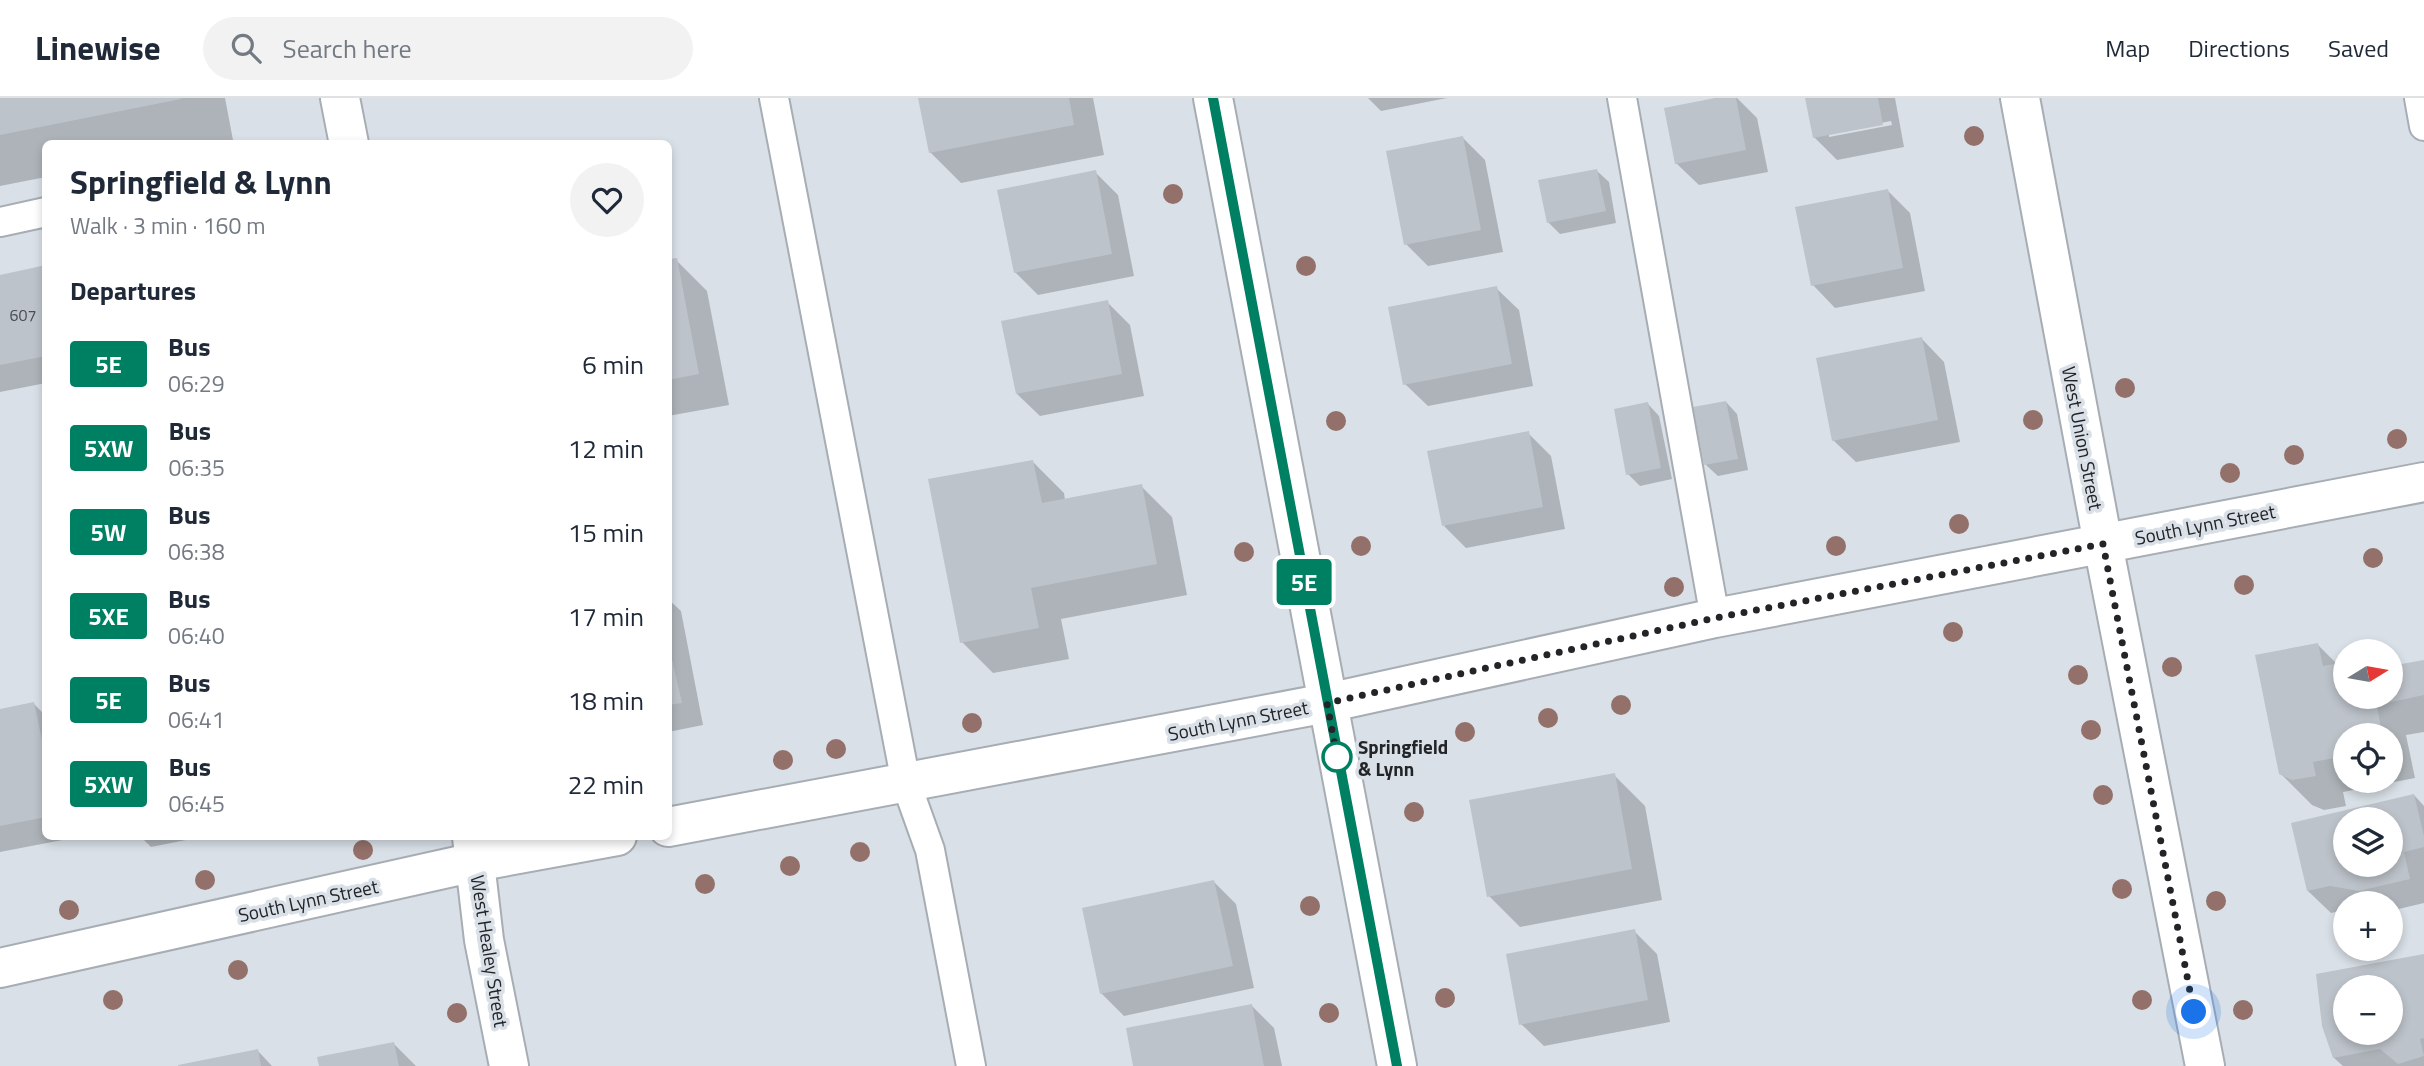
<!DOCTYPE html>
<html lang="en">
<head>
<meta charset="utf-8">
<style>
  body { margin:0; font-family:"Titillium Web",sans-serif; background:#f2f2f3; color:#1f2937; height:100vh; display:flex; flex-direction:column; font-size:26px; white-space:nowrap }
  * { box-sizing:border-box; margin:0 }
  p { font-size:23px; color:#747a83 }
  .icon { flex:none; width:38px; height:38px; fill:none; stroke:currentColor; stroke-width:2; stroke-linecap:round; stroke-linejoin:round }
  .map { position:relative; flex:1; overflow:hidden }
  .side { position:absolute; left:42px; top:42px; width:630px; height:700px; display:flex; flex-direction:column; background:#fff; border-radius:10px; box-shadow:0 4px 10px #0003 }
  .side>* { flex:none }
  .badge { padding:0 14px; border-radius:5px; font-size:24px; line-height:46px }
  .needle { width:46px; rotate:79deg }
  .tools { position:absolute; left:2333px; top:541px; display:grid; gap:14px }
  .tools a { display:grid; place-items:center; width:70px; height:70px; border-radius:50%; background:#fff; box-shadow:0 4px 10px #0003; font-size:35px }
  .you { position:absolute; width:35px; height:35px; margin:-18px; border:5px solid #fff; border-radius:50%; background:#1a73e8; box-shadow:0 0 0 10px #1a73e833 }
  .map>.badge { position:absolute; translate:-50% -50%; box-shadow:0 0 0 4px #fff }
  h2 { padding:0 28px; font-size:26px; line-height:63px }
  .round { display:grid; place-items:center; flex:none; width:74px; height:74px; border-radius:37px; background:#f2f2f3 }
  .head { display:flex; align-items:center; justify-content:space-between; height:119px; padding:0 28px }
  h1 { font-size:33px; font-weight:700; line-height:52px }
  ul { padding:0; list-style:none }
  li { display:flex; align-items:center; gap:21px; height:84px; padding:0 28px }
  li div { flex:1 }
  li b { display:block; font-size:26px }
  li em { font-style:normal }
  li .badge { min-width:77px; font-weight:700; text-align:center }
  header { display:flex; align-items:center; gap:42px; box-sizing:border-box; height:98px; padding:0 35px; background:#fff; border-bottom:2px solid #e0e1e3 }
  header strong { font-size:33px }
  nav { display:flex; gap:38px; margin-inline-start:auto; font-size:24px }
  .search { width:490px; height:63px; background:#f2f2f3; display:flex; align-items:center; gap:18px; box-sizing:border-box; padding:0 24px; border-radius:38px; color:#747a83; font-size:26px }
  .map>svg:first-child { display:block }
</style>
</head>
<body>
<header>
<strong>Linewise</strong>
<div class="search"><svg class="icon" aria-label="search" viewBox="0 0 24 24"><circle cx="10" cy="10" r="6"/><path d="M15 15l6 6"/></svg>Search here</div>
<nav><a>Map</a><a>Directions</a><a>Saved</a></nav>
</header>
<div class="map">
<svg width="2424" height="968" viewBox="0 0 2424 968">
  <rect width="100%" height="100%" fill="#d9e0e7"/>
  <path fill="#0003" fill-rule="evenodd" d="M0,0h225l8,42 -17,4h-170v33l-46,9z
    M920,0h173l11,57 -143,28 -31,-31z
    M1368,0h79l-66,13z
    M1724,0h13l20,20 11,54 -69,13 -23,-22z
    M1807,0h88l9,49 -67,13 -23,-23zM1891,23l1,4 -63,12v-4z
    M1462,39l23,23 18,92 -75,14 -22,-22z
    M1597,73l12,11 7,41 -56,11 -12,-12z
    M1095,74l23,23 16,81 -96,19 -23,-23z
    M1887,92l23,23 15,78 -90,17 -22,-23z
    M676,162l31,31 22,114 -61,11v-155z
    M46,169v116l-46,9v-116z
    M1496,190l23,22 14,76 -105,20 -23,-22z
    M1107,204l23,23 14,71 -104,20 -23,-22z
    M1922,241l22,23 16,80 -104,20 -23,-22z
    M1726,304l11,12 11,56 -30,6 -12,-11z
    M1648,306l11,12 13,63 -32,7 -12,-12z
    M1528,335l23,23 14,73 -99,19 -22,-22z
    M1033,364l31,31 1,7 76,-14 31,31 15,78 -126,24 8,40 -76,14 -31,-31z
    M668,501l13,12 22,114 -35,7z
    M2318,547l20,20 7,-1v32h45l34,-35v71l-18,3 9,43 -72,14 3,14 -22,4 -12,-5 -32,-32zM2345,637h45v45h-45z
    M34,606l12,12v120l32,1 -78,15v-141z
    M1614,677l31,31 17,94 -142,27 -31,-31z
    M2414,697l10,11v97l-34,8v-8h-45v7l-14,3 -23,-22 -15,-67zM2345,721h45v45h-45z
    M140,738h66l-55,11z
    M1214,784l22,22 18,84 -130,28 -23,-23z
    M1634,833l23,23 13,68 -126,24 -23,-22z
    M2424,857v111h-81l-9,-8 -17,-83zM2345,889h45v45h-45z
    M1252,908l22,22 8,38h-147z
    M394,946l22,22h-95z
    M258,953l14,15h-91z"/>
  <path fill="#bdc3ca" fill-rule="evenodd" d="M0,0h181v1l-181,36z
    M918,0h151l5,27 -145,28z
    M1715,0h21l10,52 -71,14 -11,-56z
    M1805,0h73l5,27 -70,13z
    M1463,38l18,94 -77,15 -18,-94z
    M1597,71l9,42 -59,12 -9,-43z
    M1096,72l16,84 -98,19 -17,-83z
    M1888,91l15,79 -92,18 -16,-79z
    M677,160l22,116 -31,6v-121z
    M46,167v91l-46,9v-90z
    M1497,188l15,78 -109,21 -15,-78z
    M1108,202l14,74 -106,20 -15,-73z
    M1922,239l16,83 -106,21 -16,-83z
    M1726,303l12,58 -34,6 -11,-58z
    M1648,304l13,66 -35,7 -12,-66z
    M1529,333l14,76 -101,19 -15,-75z
    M1033,362l9,43 100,-19 15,80 -126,24 8,40 -79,15 -32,-164z
    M668,544l14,61 -14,2z
    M2318,545l5,23 22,-4v34h45v-30l34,-6v35l-47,10 5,30h-37v21l-32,6 3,14 -24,4 -13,-6 -24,-119z
    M34,604l12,57v58l-46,9v-117z
    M1615,675l17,96 -145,28 -18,-97z
    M2414,696l10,42v11l-20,5 6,27 -51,12 -29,-5 -23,5 -16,-68zM2345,721h45v45h-45z
    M1214,782l19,86 -133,28 -18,-86z
    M1635,831l13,71 -129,25 -13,-71z
    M2424,856v84l-4,1 4,17 -26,8 -18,-15 -47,9 -11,-32 -6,-52zM2345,889h45v45h-45z
    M1252,906l12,62h-131l-7,-38z
    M394,944l5,24h-80l-2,-9z
    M258,951l3,17h-83v-1z"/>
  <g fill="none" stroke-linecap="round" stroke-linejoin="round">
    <defs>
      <path id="lane" d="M774,0l132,685 24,67 41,216
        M1622,0l93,520
        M2419,0l5,28
        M0,124l46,-10"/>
      <path id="street" d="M340,0l9,46
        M2020,0l83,446 102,522
        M668,729l659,-124 388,-85 709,-136
        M472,739l12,103 25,126
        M0,870l475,-106 142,-26"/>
      <path id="secondary" d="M1213,0l184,968"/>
    </defs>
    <use href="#lane" stroke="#a7adb4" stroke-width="32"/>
    <use href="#street" stroke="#a7adb4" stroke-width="42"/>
    <use href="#secondary" stroke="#a7adb4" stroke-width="42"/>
    <use href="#lane" stroke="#fff" stroke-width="28"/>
    <use href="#street" stroke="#fff" stroke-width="38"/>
    <use href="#secondary" stroke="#fff" stroke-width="38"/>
  </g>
  <g fill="#937069">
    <circle cx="1974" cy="38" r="10"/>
    <circle cx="1173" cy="96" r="10"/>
    <circle cx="1306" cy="168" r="10"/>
    <circle cx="2125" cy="290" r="10"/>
    <circle cx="2033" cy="322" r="10"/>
    <circle cx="1336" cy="323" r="10"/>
    <circle cx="2397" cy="341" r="10"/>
    <circle cx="2294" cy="357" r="10"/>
    <circle cx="2230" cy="375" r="10"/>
    <circle cx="1959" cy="426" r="10"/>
    <circle cx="1361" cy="448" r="10"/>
    <circle cx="1836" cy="448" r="10"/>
    <circle cx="1244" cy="454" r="10"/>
    <circle cx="2373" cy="460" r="10"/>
    <circle cx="2244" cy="487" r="10"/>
    <circle cx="1674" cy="489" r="10"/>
    <circle cx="1953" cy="534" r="10"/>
    <circle cx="2172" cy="569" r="10"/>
    <circle cx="2078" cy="577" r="10"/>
    <circle cx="1621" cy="607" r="10"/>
    <circle cx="1548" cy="620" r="10"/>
    <circle cx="972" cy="625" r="10"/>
    <circle cx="2091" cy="632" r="10"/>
    <circle cx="1465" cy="634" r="10"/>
    <circle cx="836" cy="651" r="10"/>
    <circle cx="783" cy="662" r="10"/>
    <circle cx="2103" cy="697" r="10"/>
    <circle cx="1414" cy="714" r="10"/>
    <circle cx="363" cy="752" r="10"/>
    <circle cx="860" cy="754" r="10"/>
    <circle cx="790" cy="768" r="10"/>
    <circle cx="205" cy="782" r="10"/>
    <circle cx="705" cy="786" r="10"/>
    <circle cx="2122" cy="791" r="10"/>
    <circle cx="2216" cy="803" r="10"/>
    <circle cx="1310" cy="808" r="10"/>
    <circle cx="69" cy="812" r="10"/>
    <circle cx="238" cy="872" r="10"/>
    <circle cx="1445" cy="900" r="10"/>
    <circle cx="113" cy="902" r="10"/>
    <circle cx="2142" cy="902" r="10"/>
    <circle cx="2243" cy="912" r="10"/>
    <circle cx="457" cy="915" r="10"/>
    <circle cx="1329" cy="915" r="10"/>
  </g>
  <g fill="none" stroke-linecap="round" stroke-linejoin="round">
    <defs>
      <path id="line" d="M1213,0l184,968"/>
    </defs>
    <use href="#line" stroke="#fff" stroke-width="16"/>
    <use href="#line" stroke="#008063" stroke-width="10"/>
    <path stroke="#222427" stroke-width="7" stroke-dasharray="0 12.6" d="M1337,659l2,11 -12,-65 388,-85 388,-74 91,468"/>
  </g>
  <circle fill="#fff" stroke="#008063" stroke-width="3.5" cx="1337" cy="659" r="14"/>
  <g text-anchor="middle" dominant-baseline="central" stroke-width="7" stroke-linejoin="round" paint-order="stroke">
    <g font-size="16" fill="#494c50">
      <text x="23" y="217">607</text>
    </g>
    <g font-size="19" fill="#222427" stroke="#d9e0e7">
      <text transform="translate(2083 340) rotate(79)">West Union Street</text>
      <text transform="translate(2205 426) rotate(-11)">South Lynn Street</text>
      <text transform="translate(1238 622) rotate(-11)">South Lynn Street</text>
      <text transform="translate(308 802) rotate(-12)">South Lynn Street</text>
      <text transform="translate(490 853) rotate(81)">West Healey Street</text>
    </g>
    <g font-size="19" font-weight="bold" fill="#222427" stroke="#d9e0e7" text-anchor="start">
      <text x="1358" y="648">Springfield<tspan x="1358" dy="22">&amp; Lynn</tspan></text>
    </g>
  </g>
</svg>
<div class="tools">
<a><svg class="needle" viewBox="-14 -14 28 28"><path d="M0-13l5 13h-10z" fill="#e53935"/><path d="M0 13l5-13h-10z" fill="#747a83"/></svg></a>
<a><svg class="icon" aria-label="locate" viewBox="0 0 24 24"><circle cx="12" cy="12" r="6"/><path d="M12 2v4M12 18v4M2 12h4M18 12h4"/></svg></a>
<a><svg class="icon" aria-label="layers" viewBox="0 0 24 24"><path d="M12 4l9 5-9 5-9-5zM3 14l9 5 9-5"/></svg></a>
<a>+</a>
<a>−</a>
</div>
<div class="you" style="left:2194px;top:914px"></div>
<b class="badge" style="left:1304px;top:484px;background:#008063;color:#fff">5E</b>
<section class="side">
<div class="head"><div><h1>Springfield &amp; Lynn</h1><p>Walk · 3 min · 160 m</p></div><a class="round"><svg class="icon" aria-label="heart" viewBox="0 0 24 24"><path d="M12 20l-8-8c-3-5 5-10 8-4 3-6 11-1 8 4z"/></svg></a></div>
<h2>Departures</h2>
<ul>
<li><span class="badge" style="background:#008063;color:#fff">5E</span><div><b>Bus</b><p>06:29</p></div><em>6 min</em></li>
<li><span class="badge" style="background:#008063;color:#fff">5XW</span><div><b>Bus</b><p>06:35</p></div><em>12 min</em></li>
<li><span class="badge" style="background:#008063;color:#fff">5W</span><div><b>Bus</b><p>06:38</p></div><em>15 min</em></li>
<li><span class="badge" style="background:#008063;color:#fff">5XE</span><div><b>Bus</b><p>06:40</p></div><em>17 min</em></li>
<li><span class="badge" style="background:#008063;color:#fff">5E</span><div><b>Bus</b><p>06:41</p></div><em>18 min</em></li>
<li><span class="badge" style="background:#008063;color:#fff">5XW</span><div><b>Bus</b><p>06:45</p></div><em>22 min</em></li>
</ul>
</section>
</div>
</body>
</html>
